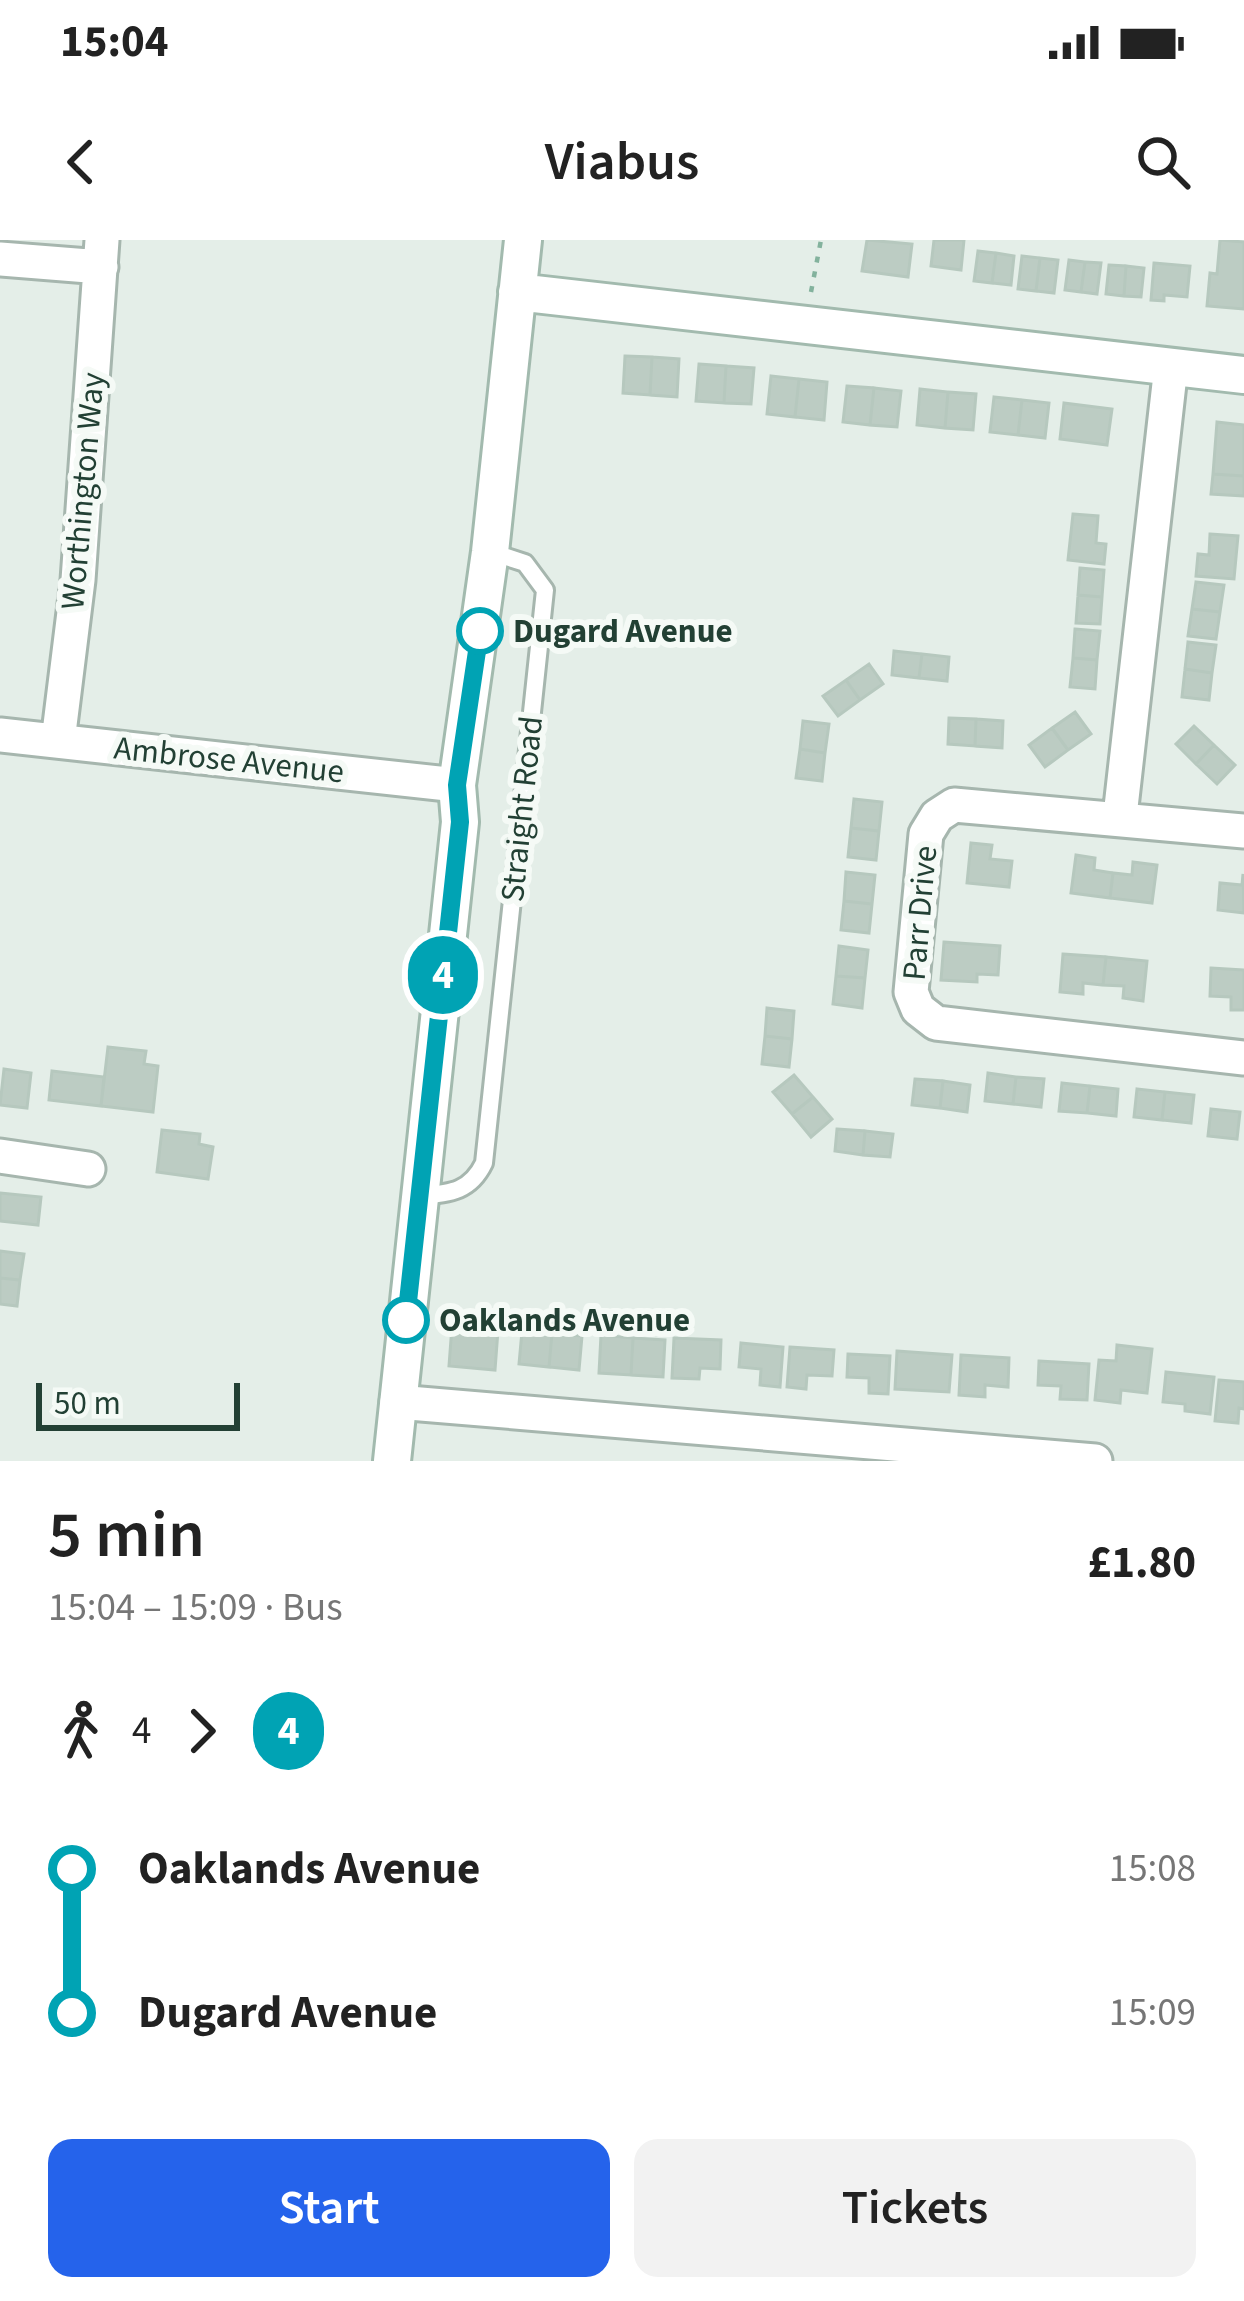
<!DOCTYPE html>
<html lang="en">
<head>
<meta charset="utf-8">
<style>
  body { margin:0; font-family:"Source Sans 3",sans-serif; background:#f2f2f2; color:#222; height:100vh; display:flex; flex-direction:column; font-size:45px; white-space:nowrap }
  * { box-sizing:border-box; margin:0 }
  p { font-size:39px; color:#767676 }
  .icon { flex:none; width:66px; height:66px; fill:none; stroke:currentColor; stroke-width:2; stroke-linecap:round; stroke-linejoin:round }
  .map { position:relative; height:1221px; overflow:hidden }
  .details { display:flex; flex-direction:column; background:#fff; flex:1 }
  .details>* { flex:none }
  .badge { padding:0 24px; border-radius:39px; font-size:42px; line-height:78px }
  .scale { position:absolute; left:36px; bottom:30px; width:204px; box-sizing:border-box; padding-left:12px; border:6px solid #224034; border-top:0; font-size:33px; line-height:42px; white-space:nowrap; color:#224034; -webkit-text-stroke:9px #f5faf6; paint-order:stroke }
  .map>.badge { position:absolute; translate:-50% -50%; box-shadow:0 0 0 6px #fff }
  .legs { display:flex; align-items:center; gap:18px; height:132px; padding:0 48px; font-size:39px }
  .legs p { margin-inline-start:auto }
  .summary { display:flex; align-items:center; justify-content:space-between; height:204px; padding:0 48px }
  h1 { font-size:66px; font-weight:600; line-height:90px }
  .cta { display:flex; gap:24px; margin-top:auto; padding:24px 48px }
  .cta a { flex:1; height:138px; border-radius:24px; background:#2563eb; color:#fff; font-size:48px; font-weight:600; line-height:138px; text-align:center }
  .cta a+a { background:#f2f2f2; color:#222 }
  ul { padding:0 48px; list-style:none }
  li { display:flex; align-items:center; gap:42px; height:144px; font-size:45px }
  li i { display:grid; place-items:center; width:18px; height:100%; margin:0 15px; background:currentColor }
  li i::after { content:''; width:30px; height:30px; margin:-15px; border:9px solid; border-radius:50%; background:#fff }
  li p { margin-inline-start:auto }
  li:first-child i { background:linear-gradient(#0000 50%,currentColor 0) }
  li:last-child i { background:linear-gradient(currentColor 50%,#0000 0) }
  .status { display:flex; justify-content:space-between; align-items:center; height:84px; padding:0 60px; background:#fff; direction:ltr }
  .status svg { height:33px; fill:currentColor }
  header { display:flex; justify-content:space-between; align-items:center; height:156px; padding:0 48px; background:#fff; font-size:54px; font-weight:600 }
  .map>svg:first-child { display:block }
</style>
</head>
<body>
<div class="status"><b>15:04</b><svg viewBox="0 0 49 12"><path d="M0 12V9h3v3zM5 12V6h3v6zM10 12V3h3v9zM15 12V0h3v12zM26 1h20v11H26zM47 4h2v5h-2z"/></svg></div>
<header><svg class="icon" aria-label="back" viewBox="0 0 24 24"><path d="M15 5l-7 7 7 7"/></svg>Viabus<svg class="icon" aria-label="search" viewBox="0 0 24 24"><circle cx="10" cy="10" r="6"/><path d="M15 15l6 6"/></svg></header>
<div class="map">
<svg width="1244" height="1221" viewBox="0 0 1244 1221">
  <rect width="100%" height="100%" fill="#e4eee8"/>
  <path fill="#bcccc3" stroke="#b6c8be" stroke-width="3" d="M867,0l45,4 -4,33 -46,-6z
    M934,0h30l-3,30 -30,-4z
    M1220,0l24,2v67l-37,-3 3,-33 7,1z
    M978,11l18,2 -4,30 -18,-2z
    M996,13l18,3 -3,29 -19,-2z
    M1022,16l18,2 -4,33 -18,-2z
    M1040,18l18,2 -4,33 -18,-2z
    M1069,20l16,2 -4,30 -16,-2z
    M1085,22l16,1 -4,31 -16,-2z
    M1154,23l36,3 -3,31 -23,-2v6l-13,-1z
    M1109,25l17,1 -2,30 -18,-2z
    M1126,26l18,2 -3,29 -17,-1z
    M625,116l27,1 -2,38 -27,-2z
    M652,117l27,2 -2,38 -27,-2z
    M699,124l27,2 -2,37 -28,-2z
    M726,126l28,2 -3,36 -27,-1z
    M771,136l28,3 -4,38 -28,-3z
    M799,139l28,3 -3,38 -29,-3z
    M847,146l27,2 -4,37 -27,-3z
    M874,148l27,3 -4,36 -27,-2z
    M920,149l28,3 -3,36 -28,-3z
    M948,152l28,2 -3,36 -28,-2z
    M994,157l28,3 -4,35 -28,-3z
    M1022,160l27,3 -4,35 -27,-3z
    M1064,163l48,6 -5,36 -47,-6z
    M1217,182l27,3v51l-31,-2z
    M1213,234l31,2v20l-33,-2z
    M1073,274l25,2 -2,27 10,1 -2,20 -36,-4z
    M1210,294l28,2 -4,43 -38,-3 2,-22 11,1z
    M1080,328l24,2 -2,27 -24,-2z
    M1196,342l28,3 -4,27 -28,-3z
    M1078,355l24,2 -2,27 -24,-1z
    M1192,369l28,3 -4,27 -28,-3z
    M1075,389l25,2 -3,29 -24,-2z
    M1188,402l28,3 -4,28 -27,-4z
    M894,411l28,3 -3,24 -27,-3z
    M922,414l27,3 -2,24 -28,-3z
    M1073,418l24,2 -2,29 -25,-2z
    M869,424l14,20 -23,16 -14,-20z
    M1185,429l27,4 -3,27 -27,-3z
    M846,440l14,20 -22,16 -15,-20z
    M1075,472l16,22 -23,16 -16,-22z
    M949,478l27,1 -1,27 -27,-2z
    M976,479l27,2 -1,27 -27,-2z
    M803,481l26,3 -4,29 -25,-4z
    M1194,486l20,19 -18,19 -20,-20z
    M1052,488l16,22 -23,17 -16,-22z
    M1214,505l21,20 -18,19 -21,-20z
    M800,509l25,4 -3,28 -26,-3z
    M854,559l28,3 -3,29 -28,-3z
    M851,588l28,3 -3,29 -28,-3z
    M971,603l21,2 -2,14 22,2 -3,26 -42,-4z
    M1076,615l19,3 -1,12 19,3 -3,25 -39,-5z
    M1133,622l24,3 -5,38 -42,-5 3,-25 19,2z
    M846,632l29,3 -3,29 -28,-3z
    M1243,634l1,39 -26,-3 2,-27 22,2z
    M844,661l28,3 -3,29 -28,-3z
    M944,702l56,4 -2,29 -21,-1v8l-36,-2z
    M839,706l29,4 -3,28 -29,-2z
    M1063,714l43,3 -3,28 -20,-2v11l-23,-2z
    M1106,717l41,4 -4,40 -20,-3 1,-12 -21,-1z
    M1211,728l33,2v40h-13v-13l-21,-1z
    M836,736l29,2 -3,30 -29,-4z
    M767,768l27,3 -2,28 -27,-3z
    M765,796l27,3 -3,28 -27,-3z
    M108,807l38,4 -2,13 14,2 -5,46 -52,-6z
    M4,829l27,4 -4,35 -27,-3z
    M52,831l52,6 -3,29 -52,-6z
    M988,833l28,4 -3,27 -28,-3z
    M794,835l19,22 -21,17 -19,-22z
    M1016,837l28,2 -3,28 -28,-3z
    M915,839l28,2 -3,27 -28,-3z
    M943,841l27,4 -3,27 -27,-4z
    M1062,843l28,3 -3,27 -28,-2z
    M1090,846l28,3 -2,27 -29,-3z
    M1137,849l28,3 -3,28 -28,-3z
    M1165,852l29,3 -3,28 -29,-3z
    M813,857l19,22 -21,18 -19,-23z
    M1211,869l29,3 -3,27 -29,-3z
    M837,889l28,2 -2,24 -28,-4z
    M162,890l38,4 -1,10 14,3 -5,32 -51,-7z
    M865,891l28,3 -3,23 -27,-2z
    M0,953l41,4 -3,28 -38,-4z
    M0,1011l24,3 -4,26 -20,-2z
    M0,1038l20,2 -3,26 -17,-2z
    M452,1086l46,4 -3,40 -46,-4z
    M522,1091l30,2 -3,34 -30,-3z
    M552,1093l30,3 -3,34 -30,-3z
    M601,1095l32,3 -2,37 -32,-2z
    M633,1098l32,2 -2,37 -32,-2z
    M674,1098l47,2 -1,29 -20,-1 -1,11 -27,-1z
    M741,1103l42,4 -3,40 -20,-2 1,-16 -22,-2z
    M1117,1105l35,4 -5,44 -26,-3 -1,13 -25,-3 4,-40 17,1z
    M790,1107l44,3 -2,26 -25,-1 -1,14 -19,-2z
    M897,1111l55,4 -3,37 -54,-3z
    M848,1114l42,2 -2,38 -19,-1v-15l-22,-1z
    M961,1115l48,3 -1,29 -23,-2v12l-26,-2z
    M1039,1121l50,3 -2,36 -27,-1 1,-13 -23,-1z
    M1166,1132l48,5 -4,37 -25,-3v-7l-22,-2z
    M1219,1140l25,2v27l-5,-1 -1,15 -23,-2z"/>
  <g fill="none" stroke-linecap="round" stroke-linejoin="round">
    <defs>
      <path id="lane" d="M420,956c30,-3 50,-4 64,-33l61,-573 -20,-27 -34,-11"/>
      <path id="street" d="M0,19l101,8
        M0,495l457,50
        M58,501l20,-161 24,-340
        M1120,576l51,-450
        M1244,591l-290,-26 -17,11 -11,18 -15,158 7,17 18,14 308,35
        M0,916l88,13
        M397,1162l698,59"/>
      <path id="secondary" d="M517,52l727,83
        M392,1221l68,-639 -3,-37 33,-233 33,-312"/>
    </defs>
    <use href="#lane" stroke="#a6b6ae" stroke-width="22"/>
    <use href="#street" stroke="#a6b6ae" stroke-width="39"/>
    <use href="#secondary" stroke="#a2baae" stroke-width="42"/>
    <path stroke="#83b29d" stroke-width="4.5" stroke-dasharray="6 9" stroke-linecap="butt" d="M811,52l10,-52"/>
    <use href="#lane" stroke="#fff" stroke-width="16"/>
    <use href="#street" stroke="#fff" stroke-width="33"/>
    <use href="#secondary" stroke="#fff" stroke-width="36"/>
  </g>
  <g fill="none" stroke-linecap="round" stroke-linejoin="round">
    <defs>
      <path id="line-1" d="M406,1080l54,-498 -3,-37 23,-154"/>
    </defs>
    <use href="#line-1" stroke="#fff" stroke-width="27"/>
    <use href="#line-1" stroke="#00a3b4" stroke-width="18"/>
  </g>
  <g fill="#fff" stroke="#00a3b4" stroke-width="6">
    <circle cx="480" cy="391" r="21"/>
    <circle cx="406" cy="1080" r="21"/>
  </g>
  <g text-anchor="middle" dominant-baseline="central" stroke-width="12" stroke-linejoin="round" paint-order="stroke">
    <g font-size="33" fill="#224034" stroke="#f5faf6">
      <text transform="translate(83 251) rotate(-85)">Worthington Way</text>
      <text transform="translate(229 520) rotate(6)">Ambrose Avenue</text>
      <text transform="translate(522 569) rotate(-84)">Straight Road</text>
      <text transform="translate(920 673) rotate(-85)">Parr Drive</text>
    </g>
    <g font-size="33" font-weight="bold" fill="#224034" stroke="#f5faf6" text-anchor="start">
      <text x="513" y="391">Dugard Avenue</text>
      <text x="439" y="1080">Oaklands Avenue</text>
    </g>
  </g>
</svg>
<div class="scale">50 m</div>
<b class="badge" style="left:443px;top:735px;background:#00a3b4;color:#fff">4</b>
</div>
<section class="details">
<div class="summary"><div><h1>5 min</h1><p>15:04 – 15:09 · Bus</p></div><b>£1.80</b></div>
<div class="legs"><svg class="icon" aria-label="walk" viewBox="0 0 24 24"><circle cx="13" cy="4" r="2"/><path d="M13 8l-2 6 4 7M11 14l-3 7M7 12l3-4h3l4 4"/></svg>4<svg class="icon" aria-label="forward" viewBox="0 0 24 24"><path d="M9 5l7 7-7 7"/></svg><b class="badge" style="background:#00a3b4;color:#fff">4</b></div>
<ul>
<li><i style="color:#00a3b4"></i><b>Oaklands Avenue</b><p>15:08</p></li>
<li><i style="color:#00a3b4"></i><b>Dugard Avenue</b><p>15:09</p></li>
</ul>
<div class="cta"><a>Start</a><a>Tickets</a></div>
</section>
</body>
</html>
